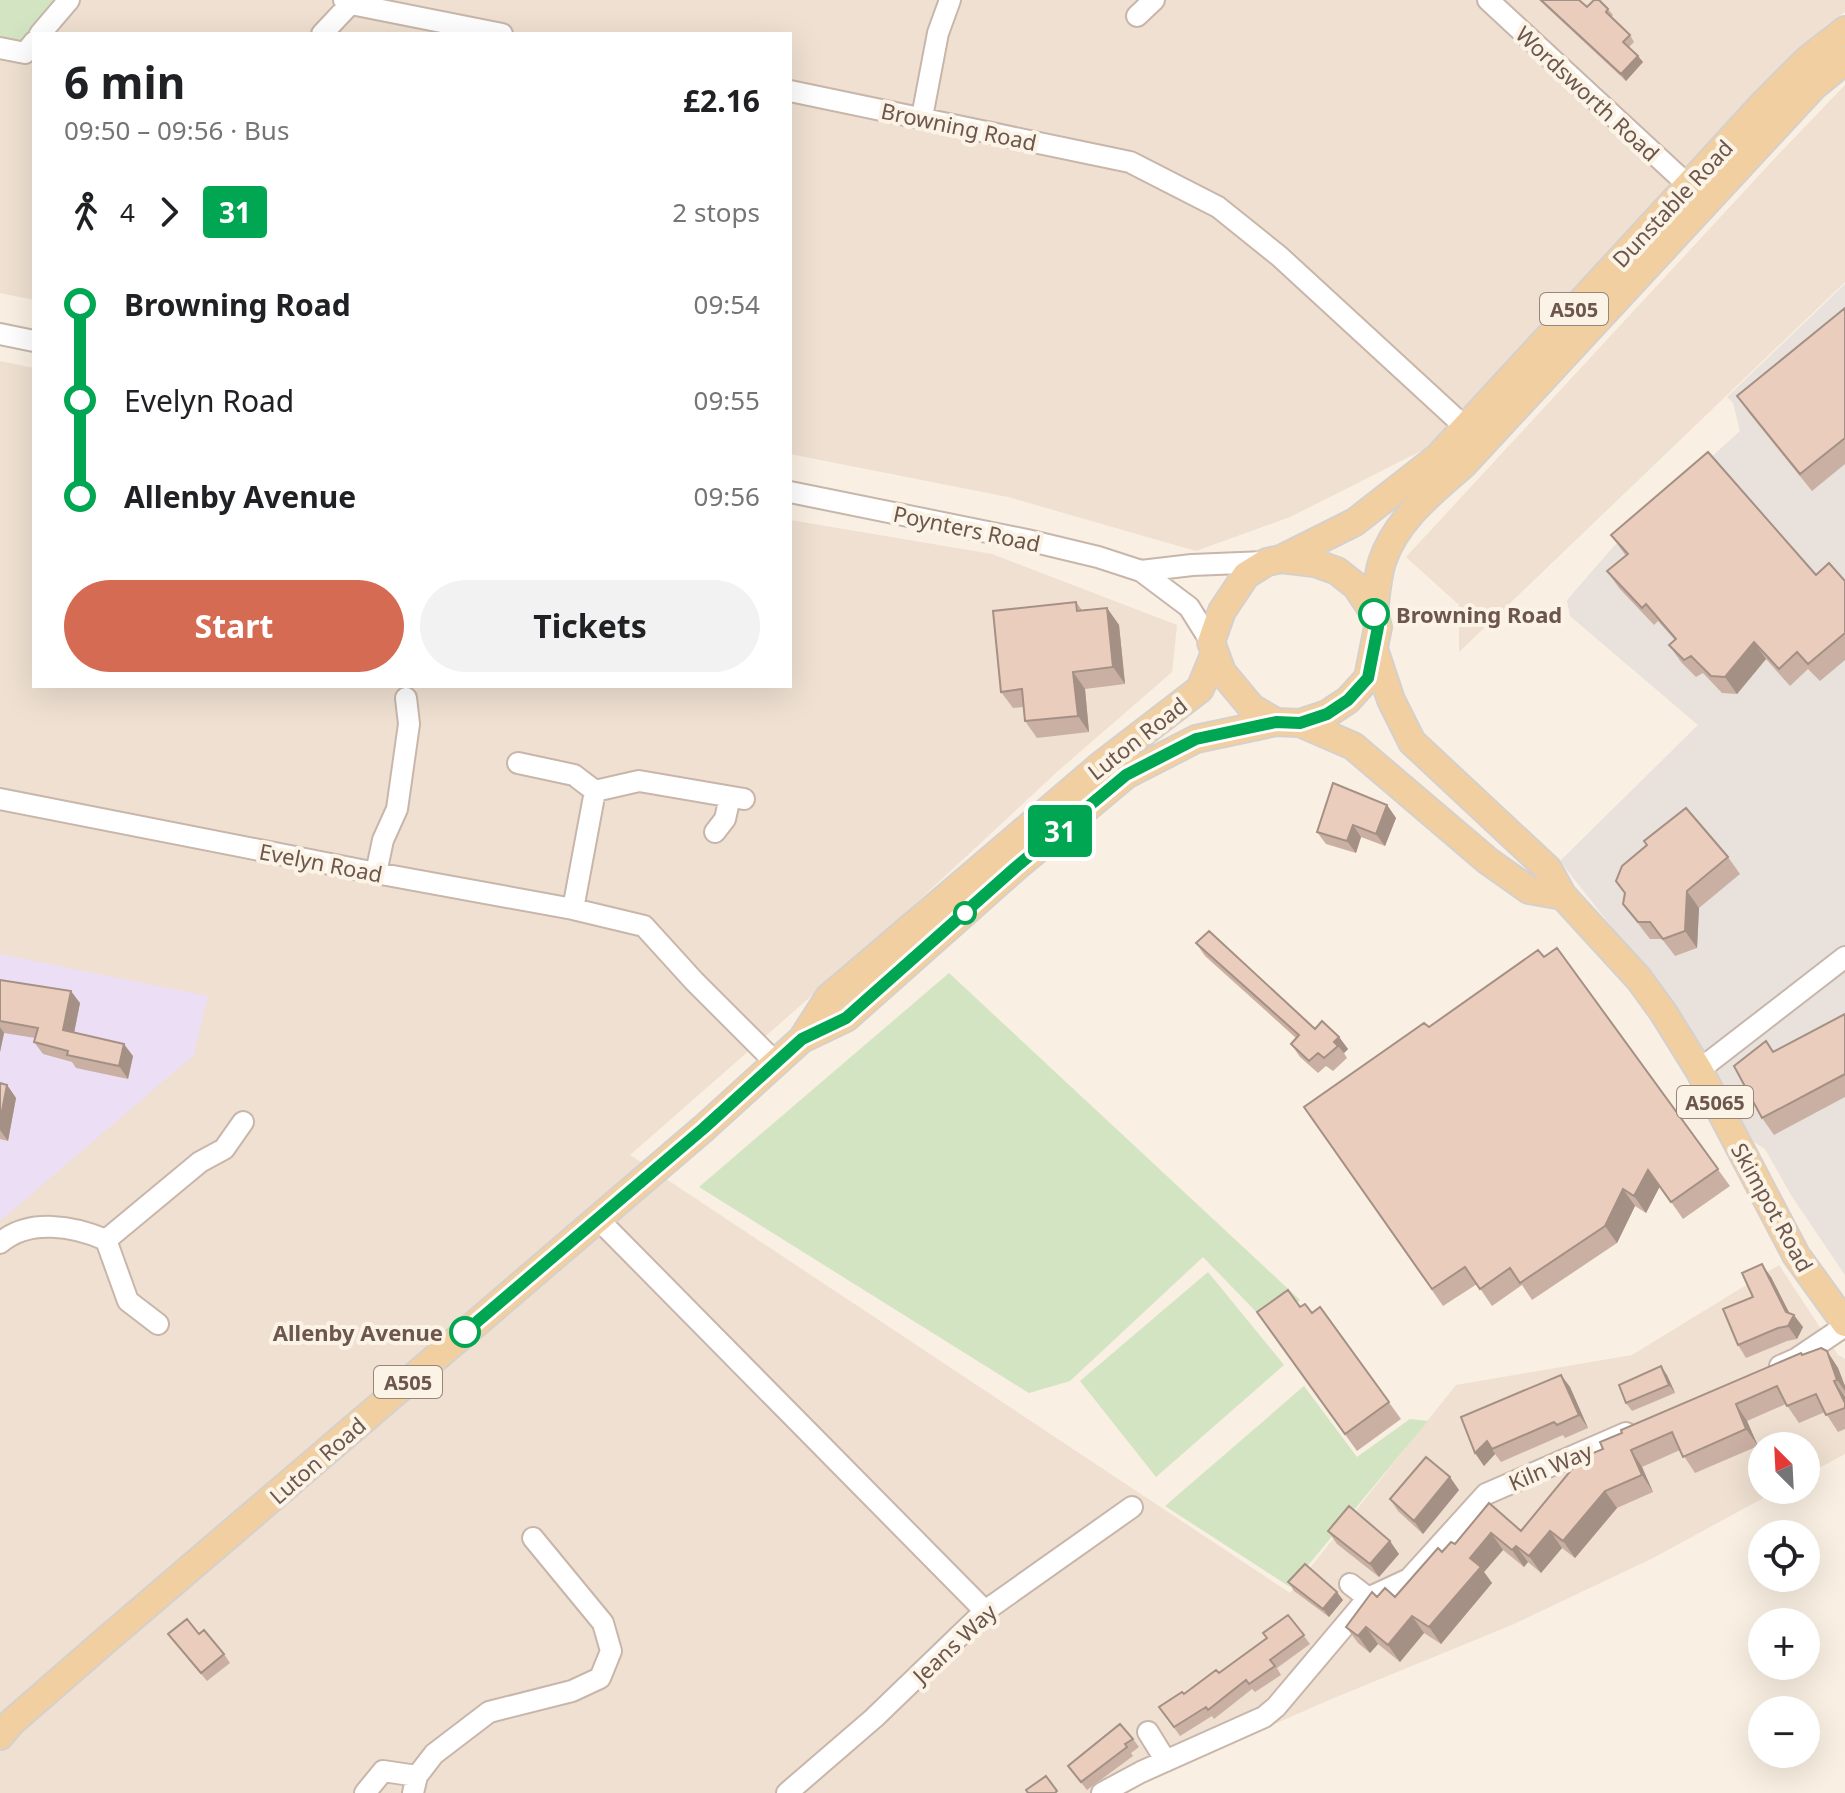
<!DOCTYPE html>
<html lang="en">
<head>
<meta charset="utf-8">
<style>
  body { margin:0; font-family:"Noto Sans",sans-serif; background:#f2f2f2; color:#202124; height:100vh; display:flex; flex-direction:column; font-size:30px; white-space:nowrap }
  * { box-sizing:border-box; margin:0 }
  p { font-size:26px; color:#757577 }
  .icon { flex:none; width:44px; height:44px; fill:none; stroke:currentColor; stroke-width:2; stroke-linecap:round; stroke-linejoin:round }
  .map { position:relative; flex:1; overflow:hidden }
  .sheet { position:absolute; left:32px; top:32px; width:760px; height:656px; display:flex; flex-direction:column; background:#fff; border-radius:0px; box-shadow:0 8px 32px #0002 }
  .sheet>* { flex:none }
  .badge { padding:0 16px; border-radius:6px; font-size:28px; line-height:52px }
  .needle { width:52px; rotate:336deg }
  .controls { position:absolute; left:1748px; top:1432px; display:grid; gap:16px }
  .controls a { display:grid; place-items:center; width:72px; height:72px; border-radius:50%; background:#fff; box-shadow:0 8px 32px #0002; font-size:40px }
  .map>.badge { position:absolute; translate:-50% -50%; box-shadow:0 0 0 4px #fff }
  .legs { display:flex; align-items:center; gap:12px; height:88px; padding:0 32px; font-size:26px }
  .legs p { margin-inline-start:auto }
  .overview { display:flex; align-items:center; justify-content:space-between; height:136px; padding:0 32px }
  h1 { font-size:44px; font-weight:700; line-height:60px }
  .button { display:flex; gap:16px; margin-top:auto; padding:16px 32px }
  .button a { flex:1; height:92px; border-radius:48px; background:#d66b54; color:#fff; font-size:32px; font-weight:700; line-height:92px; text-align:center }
  .button a+a { background:#f2f2f2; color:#202124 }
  ul { padding:0 32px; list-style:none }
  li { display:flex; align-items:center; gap:28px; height:96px; font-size:30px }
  li i { display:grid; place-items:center; width:12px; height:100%; margin:0 10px; background:currentColor }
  li i::after { content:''; width:20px; height:20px; margin:-10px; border:6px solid; border-radius:50%; background:#fff }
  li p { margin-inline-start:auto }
  li:first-child i { background:linear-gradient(#0000 50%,currentColor 0) }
  li:last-child i { background:linear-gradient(currentColor 50%,#0000 0) }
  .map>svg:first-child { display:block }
</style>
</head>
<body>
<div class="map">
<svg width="1845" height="1793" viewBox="0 0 1845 1793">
  <rect width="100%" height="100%" fill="#f9efe2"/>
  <path fill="#efe0d1" d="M0,0h1845v12l-19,13 -125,124 -276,300 -135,68 -94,34 -188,-54 -218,-43v-420h-756v266l-34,-7z
    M1845,85v197l-386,370v-47l-53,-48 370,-400z
    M0,361l34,7v318h756v-166l202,34 185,71 -5,47 -114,99 -159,148 -269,236 660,438 166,-208 176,-30 147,-90 59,90 7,4v95l-39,21v-29h-44v44h16l-125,68 -139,66 -185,76 -212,93h-1117z"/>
  <path fill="#e8e1dc" d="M1845,284v991l-54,-80 -26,-46 -11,-7 -70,-123 -124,-158 138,-136 -128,-109 -3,-16 47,-54 126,-115 -7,-28 -6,-6z"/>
  <path fill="#ecdff5" d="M0,954l208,42 -14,59 -194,166z"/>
  <path fill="#d2e4c2" d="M0,0h59l-37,44 -22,-3z
    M949,973l351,327 -33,23 -64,-66 -133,124 -41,12 -330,-206z
    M1208,1272l76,93 -128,112 -76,-96z
    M1304,1386l53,71 53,-38 18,2 -138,166 -125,-81z"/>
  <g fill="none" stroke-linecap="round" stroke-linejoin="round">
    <defs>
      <path id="minor" d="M344,0l7,4 151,30
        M1488,0l200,185
        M1137,16l17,-16
        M40,34l29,-34
        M322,34l32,-34
        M0,48l25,5 9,-11
        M790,91l340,71 88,45 61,49 186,171
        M922,117l16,-84 12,-33
        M0,334l34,7
        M790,492l237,48 71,17 43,14 48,36 22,35
        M1141,571l51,-6 73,-3
        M518,763l56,12 21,16 44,-10 105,18
        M0,799l376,74 197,36 71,17 50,55 81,81
        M715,832l10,-13 5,-22
        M376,873l7,-33 14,-31 12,-85 -3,-26
        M573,909l22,-118
        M1699,1070l146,-113
        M598,1219l387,392
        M106,1240l94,-78 24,-13 19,-27
        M0,1243c29,-25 74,-17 106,-3l22,61 30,23
        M1780,1366l16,-7 49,-33
        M1350,1584l18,14
        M1148,1732l18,29
        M365,1793l18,-22 34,5
        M413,1793l4,-17 17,-22 55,-42 83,-21 28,-13 11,-27 -8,-28 -70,-85
        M787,1793l87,-75 111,-107 147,-104
        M1102,1793l39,-21 123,-55 12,-10 92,-109 41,-19 77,-85 140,-61"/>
      <path id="major" d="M1281,559l74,-37 83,-65 327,-355 42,-42 38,-30
        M1281,559l34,4 22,8 19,15 18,27 4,14 -10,51 -20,22 -21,14 -27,9 -24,-1 -24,-14 -30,-36 -11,-30 11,-31 24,-36 21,-13z
        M1374,613c2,-17 3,-35 8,-51 14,-42 49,-69 81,-97l351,-379 31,-25
        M1374,649l17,51 21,42 136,127 15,27 76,83 24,33 36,58 97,185 49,68
        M1300,723l53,23 135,115 41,29 34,6
        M802,1039l44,-21 170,-151 110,-92 70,-36 80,-17
        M0,1736l12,-14 86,-75 606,-519 98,-89 27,-42 12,-10 259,-221 100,-77 14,-34"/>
    </defs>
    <use href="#minor" stroke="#c8b6aa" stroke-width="24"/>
    <use href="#major" stroke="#d6d0cd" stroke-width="30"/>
    <use href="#minor" stroke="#fff" stroke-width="20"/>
    <use href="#major" stroke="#f1cfa1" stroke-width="26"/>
  </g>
  <path fill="#cab0a3" d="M1539,0h40l8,7 21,2 5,6 -2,2 19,18 4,7 -5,5 14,15 -17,19z
    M1845,308v156l-33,27 -63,-78 -12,-17z
    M1611,535l234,46v79l-25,21 -12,-12 -18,17 -24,-27 -29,35 -15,-1 -19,-20 -7,4 -15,-15 -12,-17 6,-5 -17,-19 -4,4 -35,-37 -12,-17 19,-15z
    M1076,602l6,8 25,-2 12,17 6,59 -40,5 4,43 -52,6 -12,-17 -2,-14 -10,1 -12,-16z
    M1387,805l9,13 -11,28 -24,-9 -5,16 -30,-9 -9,-12z
    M1728,857l12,17 -41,34 -2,40 -22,8 -13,-17h-12l-27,-35 2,-10 -9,-13z
    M1196,943l119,86 24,8 9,12 -4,4 3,5 -14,13 -7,-5 -8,7 -18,-16 -9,-13 5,-6 -91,-82z
    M1557,948l173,238 -47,33 -23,-33 -14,27 -11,-7 -18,37 -85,57 -10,-15 -30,21 -15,-22 -34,22 -139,-199 125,-80z
    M0,980l80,23 -6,30 59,23 -5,23 -52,-11 -4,-6 -29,-8 -9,-12 1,-4 -31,-5 -4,19z
    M1845,1014v83l-71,38 -12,-17 11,-66z
    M0,1083l7,2 9,13 -8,43 -8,-2z
    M1771,1277l18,36 14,14 -6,12 -10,2 -41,17 -8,-13 15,-48z
    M1300,1307l12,6 8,-6 81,112 -44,32 -100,-139z
    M1827,1351l11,17 7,18v43l-7,3 -13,-20 -26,11 -13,-19 -39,17 11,25 -63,27 -15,-23 -38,17 11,25 -36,16 -42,50 -13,-10 -21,25 -13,-11 -4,5 -21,-17 -19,22 8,11 -51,61 -17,-11 -24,29 -22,-18 -8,9 -12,-10 -12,-16 31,-30h18l47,-45 13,-8 34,-41 32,28 82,-82 199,-94z
    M1561,1375l9,12 18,41 -23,10 -2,-3 -62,27 -6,-8 -11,12 -9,-13z
    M1667,1375l8,18 -43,18 -6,-8z
    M1459,1490l-36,44 -25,-23 -8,-12z
    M1328,1531l71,23 -20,23 -42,-33z
    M1288,1582l55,18 -14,17 -35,-26z
    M1288,1615l22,29 -33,24 4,7 -26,17 -3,-3 -38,30 -2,-3 -32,20 -21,-29 60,-34 48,-35z
    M168,1634l56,20 6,9 -23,18z
    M1133,1739l6,8 -8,6 2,3 -46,34 -19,-24z"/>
  <path fill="#a49084" d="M1638,56l5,6 -17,19 -5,-7z
    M1107,608l12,17 6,59 -12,-17z
    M1754,642l12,17 -29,35 -12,-17z
    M1073,672l12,17 4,43 -11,-16z
    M1387,805l9,13 -11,28 -9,-12z
    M1353,825l8,12 -5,16 -9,-12z
    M1687,891l12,17 -2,40 -12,-17z
    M71,991l9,12 -8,40 -9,-13z
    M0,1027l4,6 -4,19z
    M1339,1037l9,12 -4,4 -6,-7 -4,-4z
    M124,1044l9,12 -5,23 -9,-13z
    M7,1085l9,13 -8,43 -8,-11v-9z
    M1648,1170l12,16 -14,27 -12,-17z
    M1623,1189l12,17 -18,37 -12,-17z
    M1762,1264l9,13 21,41 2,-3 9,12 -6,12 -9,-13 -2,-14z
    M1827,1351l11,17 7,18v5l-8,-11z
    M1661,1366l6,9 8,18 -6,-8z
    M1561,1375l9,12 18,41 -9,-13z
    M1834,1381l11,16v6z
    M1736,1404l11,17 11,25 -12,-17z
    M1487,1441l8,13 -11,12 -9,-13z
    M1631,1450l11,17 11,25 -11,-17z
    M1450,1477l9,13 -36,44 -9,-13z
    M1605,1491l12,17 -42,50 -12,-17z
    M1550,1531l12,17 -21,25 -12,-17z
    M1491,1533l12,17 -19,22 8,11 -51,61 -12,-17 41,-69z
    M1390,1541l9,13 -20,23 -9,-13z
    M1516,1546l12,16 -4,5 -12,-17z
    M1337,1592l6,8 -14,17 -6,-8z
    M1412,1616l12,17 -24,29 -12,-17z
    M1366,1627l12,17 -8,9 -12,-17z"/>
  <path fill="#ebcdbd" stroke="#a49084" stroke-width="2" d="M1541,0h38l8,7 7,-7h5l9,9 -2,3 24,23 -7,7 15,14 -17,18z
    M1845,308v130l-45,36 -63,-78z
    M1708,452l108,123 13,-12 16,18v52l-37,31 -11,-12 -18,17 -25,-27 -29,35 -14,-1 -20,-20 -7,4 -15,-15 7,-6 -30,-35 -4,4 -35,-37 21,-17 -17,-19z
    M1076,602l1,9 30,-3 6,59 -40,5 5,44 -53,5 -3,-32 -21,3 -8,-81z
    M1333,783l54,22 -11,29 -23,-9 -6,16 -30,-9z
    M1686,808l42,49 -41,34 -2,40 -22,8 -13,-17h-12l-15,-18 2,-11 -9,-12 6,-15 25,-21 -3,-4z
    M1209,931l106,98 7,-8 17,16 -5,5 4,4 -14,12 -6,-5 -9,8 -18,-17 8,-9 -103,-92z
    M1557,948l161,221 -47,33 -23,-32 -14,26 -11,-7 -18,37 -85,57 -10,-15 -30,21 -15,-22 -33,22 -128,-182 120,-84 5,4 109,-77 6,7z
    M0,980l71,11 -8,39 61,14 -5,22 -52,-11 1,-4 -34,-9 4,-14 -38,-7z
    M1845,1014v60l-83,44 -28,-52 32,-25 7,11z
    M0,1083l7,2 -7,36z
    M1762,1264l24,48 8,3 -6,11 -10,2 -40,17 -15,-36 30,-12 -11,-24z
    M1288,1290l12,17 5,-3 7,9 8,-6 69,95 -44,32 -88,-122z
    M1821,1348l6,3 10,29 -3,1 11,22v5l-19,7 -10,-21 -29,12 -10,-20 -41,18 10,25 -63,28 -11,-25 -41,18 11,25 -37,16 -42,50 -13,-10 -21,25 -13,-10 -4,4 -21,-17 -21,25 11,9 -52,60 -17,-11 -24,29 -22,-18 -8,9 -12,-9 26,-35 5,5 8,-9 10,9 43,-49 4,4 9,-10 4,2 34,-41 32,28 60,-73 22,-9 -3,-7 22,-9 -1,-3 180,-77 1,2z
    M1661,1366l8,19 -43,18 -7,-18z
    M1561,1375l18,40 -22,10 -3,-3 -62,27 -5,-8 -12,12 -14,-36z
    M1426,1457l24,20 -36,44 -24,-22z
    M1349,1506l41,35 -20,23 -42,-33z
    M1305,1564l32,28 -14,17 -35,-27z
    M1288,1615l16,20 -34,25 5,6 -26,18 -3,-4 -38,30 -2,-3 -32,20 -15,-20 23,-15 2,2 32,-24 3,3 48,-35 -4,-5z
    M187,1619l12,15 5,-4 20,24 -23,19 -33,-39z
    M1120,1724l13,15 -8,5 2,3 -46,35 -13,-16z
    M1046,1776l11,15 -2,2h-27l-2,-3z"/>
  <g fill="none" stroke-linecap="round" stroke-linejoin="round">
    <defs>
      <path id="line-1" d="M465,1332l239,-204 98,-89 44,-21 170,-151 110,-92 70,-36 80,-17 24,1 27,-9 21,-14 20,-22 10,-51 -4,-13"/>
    </defs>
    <use href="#line-1" stroke="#fff" stroke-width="18"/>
    <use href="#line-1" stroke="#00a651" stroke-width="12"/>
  </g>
  <g fill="#fff" stroke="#00a651" stroke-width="4">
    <circle cx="1374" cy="614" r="14"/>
    <circle cx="965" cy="913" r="10"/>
    <circle cx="465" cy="1332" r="14"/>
  </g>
  <g text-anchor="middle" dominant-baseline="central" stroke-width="8" stroke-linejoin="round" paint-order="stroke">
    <g fill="#fcf3e7" stroke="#98857a" stroke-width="2">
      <rect x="1540" y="293" width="68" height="32" rx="6"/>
      <rect x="1677" y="1086" width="76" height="32" rx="6"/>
      <rect x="374" y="1366" width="68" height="32" rx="6"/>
    </g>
    <g font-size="20" font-weight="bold" fill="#6d564b">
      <text x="1574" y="309">A505</text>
      <text x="1715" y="1102">A5065</text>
      <text x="408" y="1382">A505</text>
    </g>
    <g font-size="22" fill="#6d564b" stroke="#fcf3e7">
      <text transform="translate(1588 93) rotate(43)">Wordsworth Road</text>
      <text transform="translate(959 126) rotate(12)">Browning Road</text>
      <text transform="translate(1672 203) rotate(-47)">Dunstable Road</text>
      <text transform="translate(967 528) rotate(12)">Poynters Road</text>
      <text transform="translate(1137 738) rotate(-38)">Luton Road</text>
      <text transform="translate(321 862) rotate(11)">Evelyn Road</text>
      <text transform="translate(1773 1207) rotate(61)">Skimpot Road</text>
      <text transform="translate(317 1460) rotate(-41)">Luton Road</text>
      <text transform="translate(1550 1466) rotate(-23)">Kiln Way</text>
      <text transform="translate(954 1643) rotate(-43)">Jeans Way</text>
    </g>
    <g font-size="22" font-weight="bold" fill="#6d564b" stroke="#fcf3e7" text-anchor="start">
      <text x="1396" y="614">Browning Road</text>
      <text x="443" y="1332" text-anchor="end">Allenby Avenue</text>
    </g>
  </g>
</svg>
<div class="controls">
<a><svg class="needle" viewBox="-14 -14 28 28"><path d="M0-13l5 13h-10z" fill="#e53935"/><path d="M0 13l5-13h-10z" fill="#757577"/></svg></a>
<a><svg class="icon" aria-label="locate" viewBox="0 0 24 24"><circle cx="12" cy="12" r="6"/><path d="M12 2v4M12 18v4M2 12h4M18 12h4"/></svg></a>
<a>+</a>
<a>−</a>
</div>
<b class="badge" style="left:1060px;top:831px;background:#00a651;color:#fff">31</b>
<section class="sheet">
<div class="overview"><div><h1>6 min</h1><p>09:50 – 09:56 · Bus</p></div><b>£2.16</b></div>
<div class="legs"><svg class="icon" aria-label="walk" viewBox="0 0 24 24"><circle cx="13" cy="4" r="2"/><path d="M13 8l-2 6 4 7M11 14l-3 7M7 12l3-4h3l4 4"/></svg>4<svg class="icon" aria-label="forward" viewBox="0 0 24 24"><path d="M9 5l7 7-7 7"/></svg><b class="badge" style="background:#00a651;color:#fff">31</b><p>2 stops</p></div>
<ul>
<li><i style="color:#00a651"></i><b>Browning Road</b><p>09:54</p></li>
<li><i style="color:#00a651"></i><span>Evelyn Road</span><p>09:55</p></li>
<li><i style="color:#00a651"></i><b>Allenby Avenue</b><p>09:56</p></li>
</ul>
<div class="button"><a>Start</a><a>Tickets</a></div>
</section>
</div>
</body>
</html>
